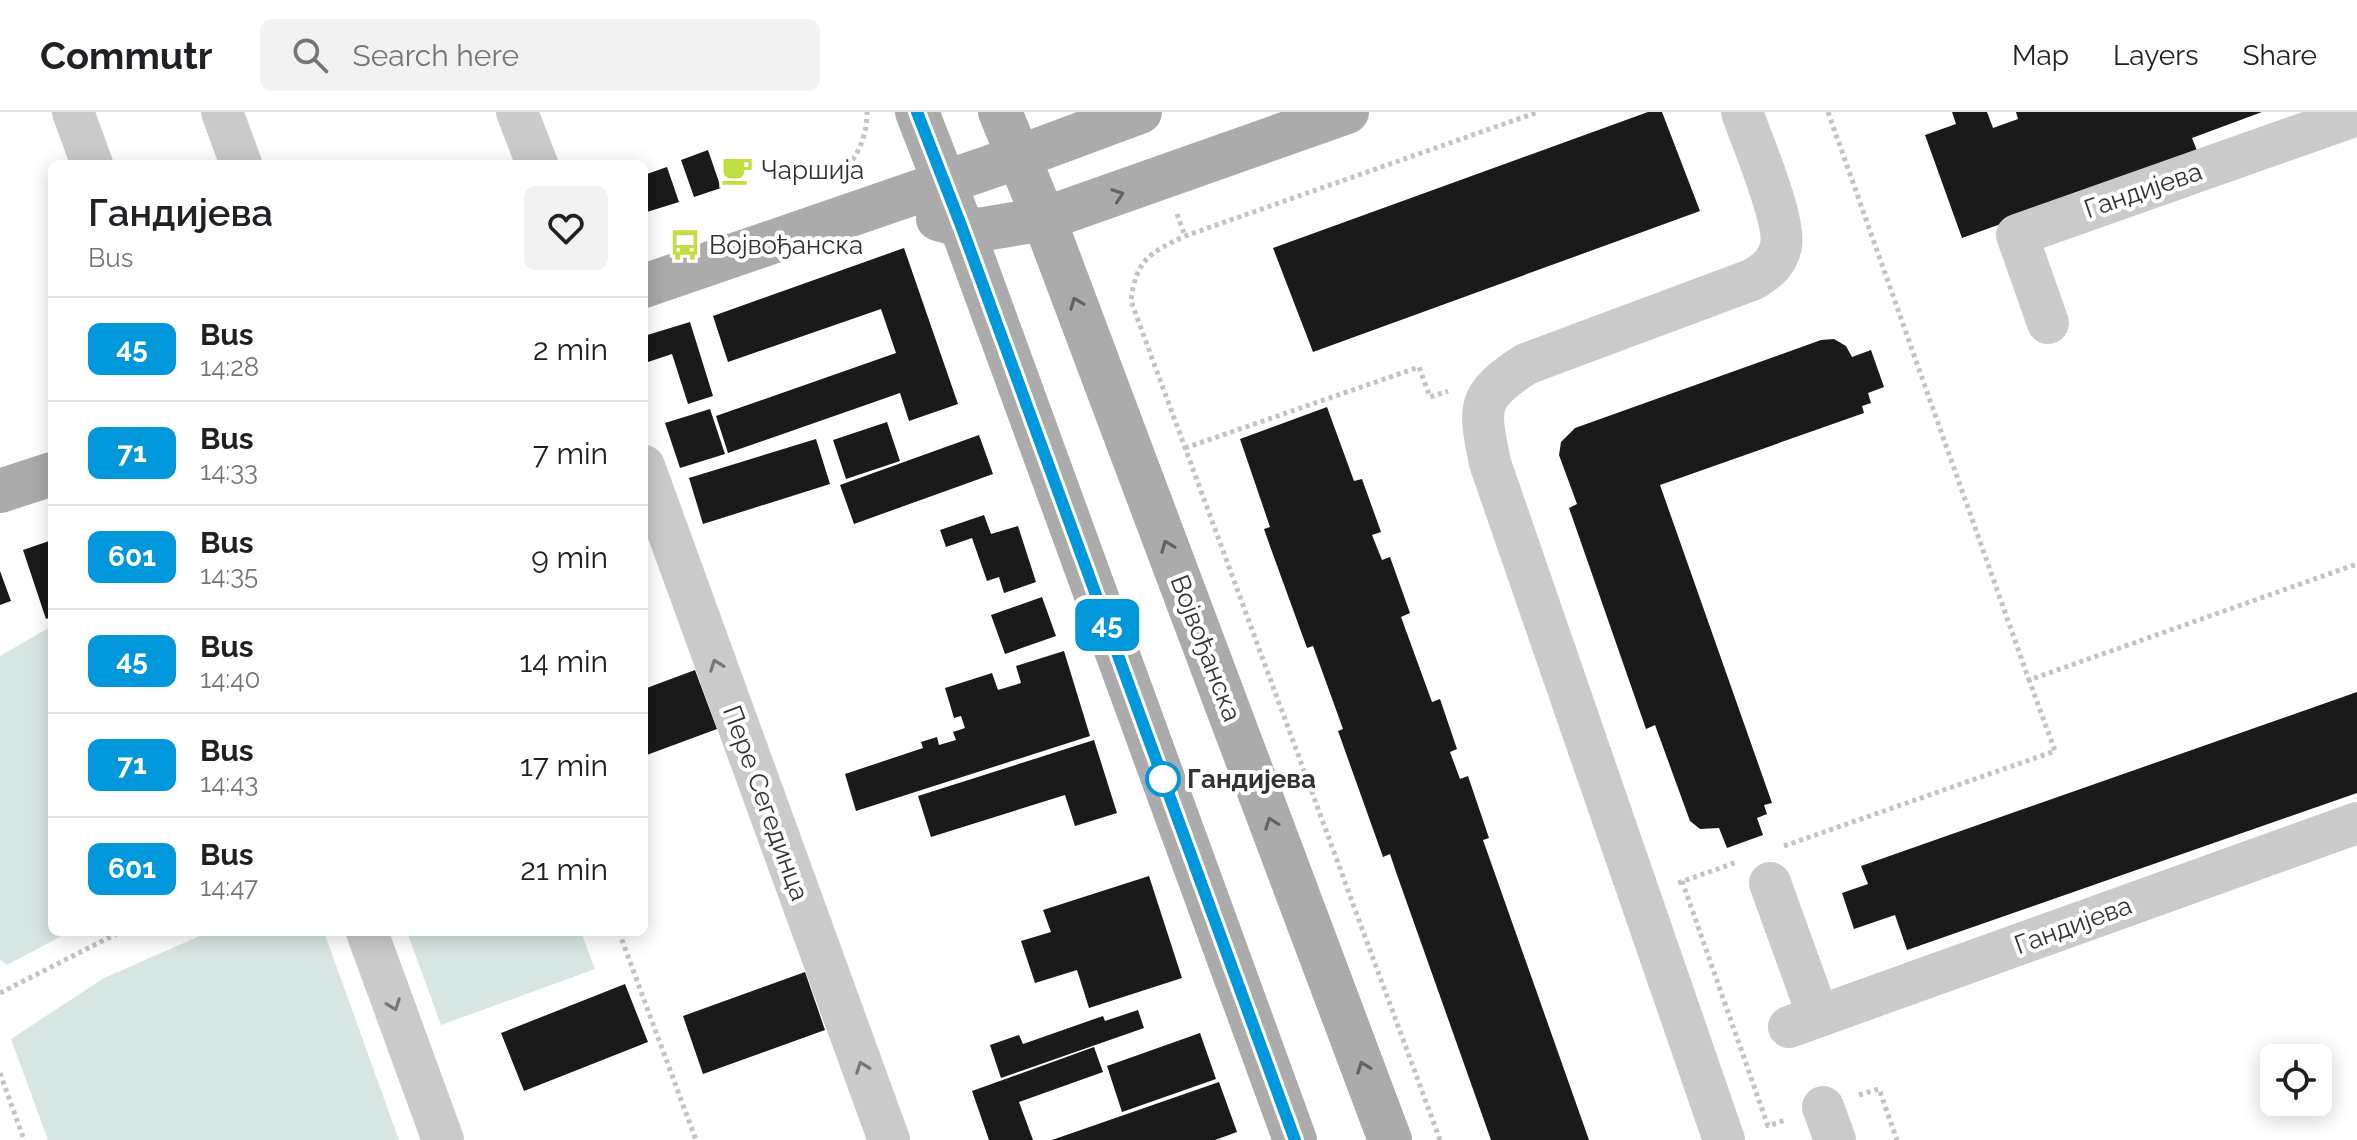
<!DOCTYPE html>
<html lang="en">
<head>
<meta charset="utf-8">
<style>
  body { margin:0; font-family:Raleway,sans-serif; background:#f2f2f2; color:#202124; height:100vh; display:flex; flex-direction:column; font-size:30px; white-space:nowrap }
  * { box-sizing:border-box; margin:0 }
  p { font-size:26px; color:#757577 }
  .icon { flex:none; width:44px; height:44px; fill:none; stroke:currentColor; stroke-width:2; stroke-linecap:round; stroke-linejoin:round }
  .map { position:relative; flex:1; overflow:hidden }
  .sheet { position:absolute; left:48px; top:48px; width:600px; height:776px; display:flex; flex-direction:column; background:#fff; border-radius:12px; box-shadow:0 4px 20px #0003 }
  .sheet>* { flex:none }
  .badge { padding:0 16px; border-radius:12px; font-size:28px; line-height:52px }
  .controls { position:absolute; left:2260px; top:932px; display:grid; gap:16px }
  .controls a { display:grid; place-items:center; width:72px; height:72px; border-radius:12px; background:#fff; box-shadow:0 4px 20px #0003; font-size:40px }
  .map>.badge { position:absolute; translate:-50% -50%; box-shadow:0 0 0 4px #fff }
  .round { display:grid; place-items:center; flex:none; width:84px; height:84px; border-radius:12px; background:#f2f2f2 }
  .headline { display:flex; align-items:center; justify-content:space-between; height:136px; padding:0 40px }
  h1 { font-size:38px; font-weight:600; line-height:60px }
  ul { padding:0; list-style:none }
  li { display:flex; align-items:center; gap:24px; height:104px; padding:0 40px; border-top:2px solid #e0e0e0 }
  li div { flex:1 }
  li b { display:block; font-size:30px }
  li em { font-style:normal }
  li .badge { min-width:88px; font-weight:700; text-align:center }
  header { display:flex; align-items:center; gap:48px; box-sizing:border-box; height:112px; padding:0 40px; background:#fff; border-bottom:2px solid #e0e0e0 }
  header strong { font-size:38px }
  nav { display:flex; gap:44px; margin-inline-start:auto; font-size:28px }
  .search { width:560px; height:72px; background:#f2f2f2; display:flex; align-items:center; gap:20px; box-sizing:border-box; padding:0 28px; border-radius:12px; color:#757577; font-size:30px }
  .map>svg:first-child { display:block }
</style>
</head>
<body>
<header>
<strong>Commutr</strong>
<div class="search"><svg class="icon" aria-label="search" viewBox="0 0 24 24"><circle cx="10" cy="10" r="6"/><path d="M15 15l6 6"/></svg>Search here</div>
<nav><a>Map</a><a>Layers</a><a>Share</a></nav>
</header>
<div class="map">
<svg width="2357" height="1028" viewBox="0 0 2357 1028">
  <rect width="100%" height="100%" fill="#fff"/>
  <path fill="#d8e6e3" d="M52,514v306h17l-62,33 -7,-5v-304z
    M209,820h115l75,208h-351l-37,-101 93,-61z
    M407,820h174l14,37 -154,56z"/>
  <path fill="#1a1a1a" d="M1648,0h14l38,99 -387,141 -40,-104z
    M1952,0h35l6,16 25,-9 -2,-7h246l-70,26 6,15 -236,85 -37,-103 31,-11z
    M708,38l13,38 -27,9 -13,-37z
    M667,55l12,35 -32,10 -3,-10v-27z
    M904,136l54,156 -49,17 -9,-28 -172,60 -12,-37 180,-63 -15,-44 -153,53 -15,-46z
    M690,210l23,74 -25,8 -16,-50 -24,8 -4,-26z
    M1834,227l12,7 6,11 19,-7 13,37 -16,6 3,10 -9,3 2,7 -204,72 112,318 -8,2 3,9 -10,4 6,17 -36,13 -8,-20 -19,1 -10,-8 -35,-96 -9,4 -77,-221 8,-4 -18,-49 2,-13 14,-14 246,-88z
    M1327,295l27,74 8,-2 19,53 -9,3 10,25 8,-3 20,56 -9,4 31,85 8,-3 17,50 -7,3 10,27 8,-3 21,62 -6,2 106,300h-98l-95,-268 -6,-18 -7,3 -45,-126 5,-2 -30,-83 -6,2 -36,-99 -7,-20 6,-2 -30,-88z
    M710,297l15,45 -45,14 -15,-45z
    M887,310l13,39 -54,18 -13,-39z
    M979,323l14,39 -139,50 -14,-39z
    M816,327l14,45 -127,40 -14,-46z
    M984,403l7,19 27,-8 18,56 -32,11 -5,-16 -12,4 -15,-43 -26,9 -6,-17z
    M52,428v77l-6,2 -23,-69z
    M0,459l11,30 -11,4z
    M1042,485l14,39 -51,18 -14,-39z
    M1064,539l26,85 -234,75 -11,-37 78,-26 -2,-6 16,-5 2,8 17,-5 -3,-8 12,-4 -4,-12 -7,2 -9,-30 47,-15 6,17 23,-7 -5,-17z
    M695,558l22,59 -73,27v-67z
    M2357,580v101l-450,157 -12,-35 -41,14 -12,-36 26,-9 -7,-18z
    M1094,628l23,73 -42,13 -10,-31 -134,42 -13,-41z
    M1149,764l33,102 -93,30 -12,-38 -42,13 -14,-42 30,-9 -8,-22z
    M805,860l20,58 -122,44 -20,-58z
    M625,872l23,58 -124,49 -23,-58z
    M1138,898l6,18 -143,50 -11,-33 29,-10 4,9 80,-28 2,5z
    M1200,921l16,46 -94,33 -15,-46z
    M1094,935l9,25 -84,30 14,38h-44l-17,-49z
    M1219,970l18,50 -22,8h-163z"/>
  <g fill="none" stroke-linecap="round" stroke-linejoin="round">
    <path stroke="#c3c3c3" stroke-width="5" stroke-dasharray="4 4" stroke-linecap="butt" d="M1828,0l201,568 328,-116
      M842,60c17,-16 25,-37 25,-60
      M1177,102l8,22
      M1185,336l234,-81 11,30 18,-6
      M1784,734l271,-95 -26,-71
      M1682,769l86,245 17,-6
      M1678,771l59,-21
      M619,820l77,208
      M0,881l120,-61
      M0,961l24,67
      M1859,983l20,-6 18,51
      M1440,1028l-309,-839c5,-41 18,-48 54,-65l353,-124"/>
    <path stroke="#cacaca" stroke-width="42" d="M73,0l19,52
      M222,0l19,52
      M517,0l20,52
      M2048,211l-31,-88 340,-120
      M644,354l245,674
      M1770,771l48,133
      M367,820l76,208
      M1789,915l568,-204
      M1823,995l12,33
      M1724,1028l-234,-677c-11,-56 -15,-66 36,-99l228,-85c14,-9 23,-16 27,-33 5,-27 -29,-104 -39,-134"/>
    <path stroke="#ababab" stroke-width="44" d="M917,0l45,116 333,912
      M1000,0l44,107 346,921
      M938,107l40,11 66,-11 303,-107
      M644,174l375,-129 121,-45
      M0,379l52,-17"/>
  </g>
  <defs><path id="oneway-chevron" d="M-2-3.5L2.5 0L-2 3.5" fill="none" stroke-width="1.6" stroke-linecap="round" stroke-linejoin="round" transform="scale(2)"/></defs>
  <g stroke="#636363">
    <use href="#oneway-chevron" transform="translate(1118 83) rotate(-19)"/>
    <use href="#oneway-chevron" transform="translate(1076 191) rotate(-111)"/>
    <use href="#oneway-chevron" transform="translate(1167 434) rotate(-111)"/>
    <use href="#oneway-chevron" transform="translate(1271 711) rotate(-110)"/>
    <use href="#oneway-chevron" transform="translate(1363 955) rotate(-110)"/>
  </g>
  <g stroke="#777">
    <use href="#oneway-chevron" transform="translate(716 553) rotate(-110)"/>
    <use href="#oneway-chevron" transform="translate(394 893) rotate(70)"/>
    <use href="#oneway-chevron" transform="translate(862 955) rotate(-110)"/>
  </g>
  <g fill="none" stroke-linecap="round" stroke-linejoin="round">
    <defs>
      <path id="line" d="M917,0l45,116 333,912"/>
    </defs>
    <use href="#line" stroke="#fff" stroke-width="18"/>
    <use href="#line" stroke="#0098da" stroke-width="12"/>
  </g>
  <defs>
    <symbol id="cafe-bare" viewBox="-9 -9 18 18"><path d="M-5.5-4.5H6V0H3Q3 3.5 0 3.5H-2.5Q-5.5 3.5-5.5 0ZM3-3.2v2h1.7v-2ZM-6 4.5H4V6H-6Z" fill="#c0de41" stroke="#fff" stroke-width="2.5" paint-order="stroke"/></symbol>
    <symbol id="bus-bare" viewBox="-9 -9 18 18"><path d="M-5-6H5V4H4V6H2V4H-2V6H-4V4H-5ZM-3.5-4V0h7V-4ZM-3.5 1.2v1.5H-2V1.2ZM2 1.2v1.5H3.5V1.2Z" fill="#c0de41" stroke="#fff" stroke-width="2.5" paint-order="stroke"/></symbol>
  </defs>
  <g fill-rule="evenodd">
    <use href="#cafe-bare" x="715" y="36" width="44" height="44"/>
    <use href="#bus-bare" x="663" y="111" width="44" height="44"/>
  </g>
  <circle fill="#fff" stroke="#0098da" stroke-width="4" cx="1163" cy="667" r="16"/>
  <g text-anchor="middle" dominant-baseline="central" stroke-width="8" stroke-linejoin="round" paint-order="stroke">
    <g font-size="26" fill="#333" stroke="#fff" text-anchor="start">
      <text x="761" y="58">Чаршија</text>
      <text x="709" y="133">Војвођанска</text>
    </g>
    <g font-size="26" fill="#333" stroke="#fff">
      <text transform="translate(2143 78) rotate(-19)">Гандијева</text>
      <text transform="translate(1206 536) rotate(69)">Војвођанска</text>
      <text transform="translate(766 691) rotate(70)">Пере Сегединца</text>
      <text transform="translate(2073 813) rotate(-20)">Гандијева</text>
    </g>
    <g font-size="26" font-weight="bold" fill="#333" stroke="#fff" text-anchor="start">
      <text x="1187" y="667">Гандијева</text>
    </g>
  </g>
</svg>
<div class="controls">
<a><svg class="icon" aria-label="locate" viewBox="0 0 24 24"><circle cx="12" cy="12" r="6"/><path d="M12 2v4M12 18v4M2 12h4M18 12h4"/></svg></a>
</div>
<b class="badge" style="left:1107px;top:513px;background:#0098da;color:#fff">45</b>
<section class="sheet">
<div class="headline"><div><h1>Гандијева</h1><p>Bus</p></div><a class="round"><svg class="icon" aria-label="heart" viewBox="0 0 24 24"><path d="M12 20l-8-8c-3-5 5-10 8-4 3-6 11-1 8 4z"/></svg></a></div>
<ul>
<li><span class="badge" style="background:#0098da;color:#fff">45</span><div><b>Bus</b><p>14:28</p></div><em>2 min</em></li>
<li><span class="badge" style="background:#0098da;color:#fff">71</span><div><b>Bus</b><p>14:33</p></div><em>7 min</em></li>
<li><span class="badge" style="background:#0098da;color:#fff">601</span><div><b>Bus</b><p>14:35</p></div><em>9 min</em></li>
<li><span class="badge" style="background:#0098da;color:#fff">45</span><div><b>Bus</b><p>14:40</p></div><em>14 min</em></li>
<li><span class="badge" style="background:#0098da;color:#fff">71</span><div><b>Bus</b><p>14:43</p></div><em>17 min</em></li>
<li><span class="badge" style="background:#0098da;color:#fff">601</span><div><b>Bus</b><p>14:47</p></div><em>21 min</em></li>
</ul>
</section>
</div>
</body>
</html>
